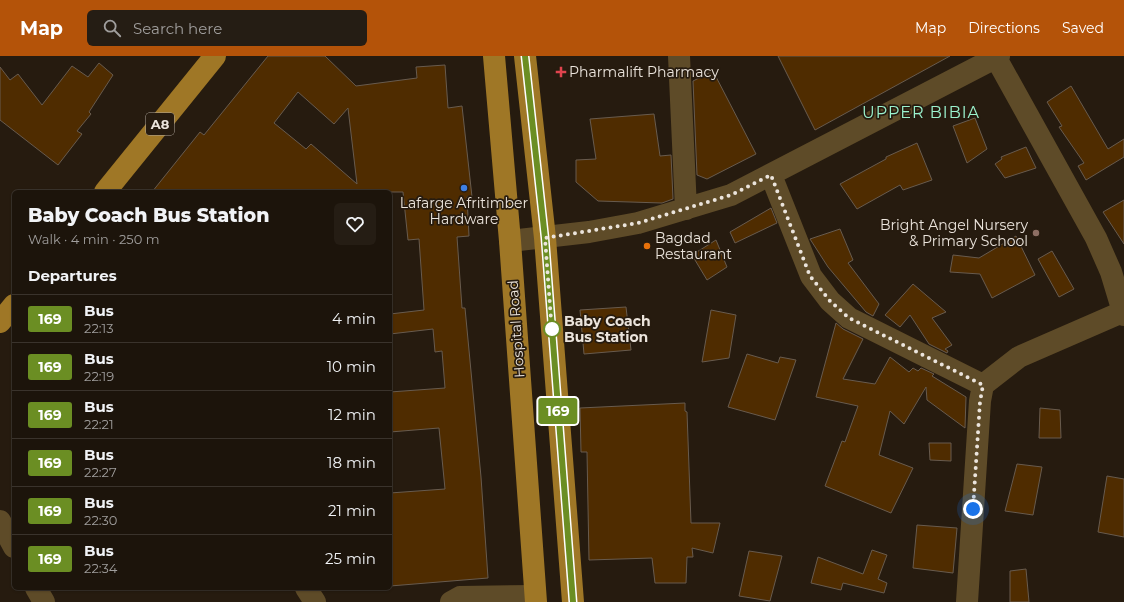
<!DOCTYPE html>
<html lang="en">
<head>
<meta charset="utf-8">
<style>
  body { margin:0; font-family:Montserrat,sans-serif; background:#251d14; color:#f1f3f6; height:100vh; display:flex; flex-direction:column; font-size:15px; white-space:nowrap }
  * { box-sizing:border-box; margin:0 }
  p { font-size:13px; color:#a09e9d }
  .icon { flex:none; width:22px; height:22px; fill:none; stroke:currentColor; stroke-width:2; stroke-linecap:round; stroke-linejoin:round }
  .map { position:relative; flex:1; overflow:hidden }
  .drawer { position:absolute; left:12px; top:134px; width:380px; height:400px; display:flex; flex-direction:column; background:#1c140b; border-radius:6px; box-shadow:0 1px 3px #0004,0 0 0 1px #3a332c }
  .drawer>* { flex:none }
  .badge { padding:0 8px; border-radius:3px; font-size:14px; line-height:26px }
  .you { position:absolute; width:20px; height:20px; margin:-10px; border:3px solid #fff; border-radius:50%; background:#1a73e8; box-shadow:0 0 0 6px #1a73e833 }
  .map>.badge { position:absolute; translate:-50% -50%; box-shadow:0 0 0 2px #fff }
  h2 { padding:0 16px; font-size:15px; line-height:36px }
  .round { display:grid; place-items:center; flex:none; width:42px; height:42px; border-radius:6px; background:#251d14 }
  .head { display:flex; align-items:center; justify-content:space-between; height:68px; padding:0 16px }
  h1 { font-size:19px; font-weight:800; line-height:30px }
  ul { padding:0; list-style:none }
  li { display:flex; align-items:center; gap:12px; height:48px; padding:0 16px; border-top:1px solid #3a332c }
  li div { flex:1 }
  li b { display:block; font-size:15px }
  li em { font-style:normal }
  li .badge { min-width:44px; font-weight:700; text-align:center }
  header { display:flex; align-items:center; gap:24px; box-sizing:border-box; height:56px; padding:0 20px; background:#b45309; color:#fff }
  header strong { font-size:19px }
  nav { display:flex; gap:22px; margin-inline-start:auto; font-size:14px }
  .search { width:280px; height:36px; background:#251d14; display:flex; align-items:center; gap:10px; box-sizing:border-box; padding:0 14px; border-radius:6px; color:#a09e9d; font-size:15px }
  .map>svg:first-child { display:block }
</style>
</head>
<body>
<header>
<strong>Map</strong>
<div class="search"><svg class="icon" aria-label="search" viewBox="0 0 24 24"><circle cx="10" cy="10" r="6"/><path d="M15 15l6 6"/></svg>Search here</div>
<nav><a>Map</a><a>Directions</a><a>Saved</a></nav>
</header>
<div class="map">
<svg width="1124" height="546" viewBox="0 0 1124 546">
  <rect width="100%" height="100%" fill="#261b0f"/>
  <path fill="#4f2c00" stroke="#685b4e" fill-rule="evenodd" d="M268,0h57l31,30 61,-8 -1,-11 29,-2 3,43 14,-2 10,91h-5l2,39 -12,1 5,71h3l16,169 7,101 -98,8v-93l55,-4 -6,-61 -49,4v-40l55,-4 -3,-37 -7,1 -2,-23 -43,5v-20l34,-4 -5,-71 -11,1 -5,-48h-251l48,-60 4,3zM298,36l36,32 14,-16 9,76 -46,-40 -5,5 -32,-26z
    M778,0h172l-135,74z
    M99,7l14,12 -24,37 2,2 -14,17 5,3 -24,31 -58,-45v-53l10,13 8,-6 24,31 30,-39 16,11z
    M713,15l43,83 -49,25 -10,-4 -4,-94z
    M1071,30l37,63 16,-10v18l-38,23 -8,-14 6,-3 -25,-36 3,-1 -15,-24z
    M654,58l6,42 11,-1 2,44 -11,4 -64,-2 -22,-19v-22l20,-1 -6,-40z
    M975,62l12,31 -20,14 -14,-37z
    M917,87l15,37 -29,10 -3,-5 -43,24 -17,-25 46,-25v-2z
    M1026,91l10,21 -31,10 -10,-14 7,-5 -1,-2z
    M1124,144v44l-21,-32z
    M771,152l6,15 -42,20 -5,-11z
    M840,173l13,31 -5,3 31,41 -6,12 -7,-4 -38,-45 -18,-28z
    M1016,180l19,39 -43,23 -12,-24 -30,-2 3,-17 26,3z
    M716,184l11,27 -20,13 -15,-25z
    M1052,195l22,38 -15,8 -21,-38z
    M913,228l33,28 -14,6 20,27 -7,4 3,2 -1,2 -18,-9 -19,-29 -10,12 -15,-12z
    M626,251l5,43 -47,4 -4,-44z
    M711,254l25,5 -7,43 -27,4z
    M836,267l7,6 20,10 -20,40 32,5 15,-27 19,15 4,-4 5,3 3,-3 13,6 -2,2 34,21 -1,31 -38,-28 -1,-13 -22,37 -14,-13 -11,44 34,13 -22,45 -66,-27 17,-45 3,1 13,-36 -42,-9z
    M747,298l31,9 2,-6 16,3 -21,60 -47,-13z
    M685,347v8l2,1 4,111h29l-7,30 -21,-5 1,9h-6l-1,26h-31l-3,-25 -63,2 -2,-108h-6l-1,-44z
    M1040,352l20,2 1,28h-22z
    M929,387h22v18l-21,-1z
    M1017,408l25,3 -9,48 -28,-4z
    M1107,420l17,3v58l-26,-5z
    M917,469l40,3 -4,45 -40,-5z
    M872,494l15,5 -9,24 9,4 -3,10 -41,-10 -2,7 -30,-7 7,-26 45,17z
    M749,495l33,5 -12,45 -31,-5z
    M1026,513l3,33h-19v-31z"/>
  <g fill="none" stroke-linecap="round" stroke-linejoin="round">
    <path stroke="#5e4b28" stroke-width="22" d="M679,0l7,153
      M996,2l100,180 15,34 13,43
      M771,119l40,101 19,25 19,17 134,67
      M510,185l79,-9 49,-9 93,-28 268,-139
      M0,465l14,26
      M36,532l8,14
      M306,532l9,14
      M451,546l9,-5 75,-1
      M967,546l13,-201 3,-16 36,-28 103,-45"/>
    <path stroke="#9f7726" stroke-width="22" d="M494,0l16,185 26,361
      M525,0l20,182 28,364
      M105,136l110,-136
      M0,266l14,-17"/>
  </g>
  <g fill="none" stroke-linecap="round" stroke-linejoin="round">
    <defs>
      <path id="line" d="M525,0l20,182 28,364"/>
    </defs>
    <use href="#line" stroke="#fff" stroke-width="9"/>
    <use href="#line" stroke="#6b8e23" stroke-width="6"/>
    <path stroke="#ebe4dc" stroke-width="4" stroke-dasharray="0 7.2" d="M552,273v4l-7,-95 93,-15 93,-28 40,-20 39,101 20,25 19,17 134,67 -3,17 -7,107"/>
  </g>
  <path fill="#e0444e" stroke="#261b0f" stroke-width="1.5" d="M559 10h4v4h4v4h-4v4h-4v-4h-4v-4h4z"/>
  <circle fill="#3f7fe0" stroke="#261b0f" stroke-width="1.5" cx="464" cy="132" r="4"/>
  <circle fill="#8d6e63" stroke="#261b0f" stroke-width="1.5" cx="1036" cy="177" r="4"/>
  <circle fill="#e8710a" stroke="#261b0f" stroke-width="1.5" cx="647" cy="190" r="4"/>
  <circle fill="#fff" stroke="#6b8e23" stroke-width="2" cx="552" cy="273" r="8"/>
  <g text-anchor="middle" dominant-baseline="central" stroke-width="3.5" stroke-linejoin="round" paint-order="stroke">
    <rect fill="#261b0f" stroke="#b0a89e" stroke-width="1" x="146" y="57" width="28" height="22" rx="3"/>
    <g font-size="13" font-weight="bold" fill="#ebe4dc">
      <text x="160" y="68">A8</text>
    </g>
    <g font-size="14" fill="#ebe4dc" stroke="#261b0f" text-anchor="start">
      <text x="569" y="16">Pharmalift Pharmacy</text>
      <text x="464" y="147" text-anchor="middle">Lafarge Afritimber<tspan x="464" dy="16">Hardware</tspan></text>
      <text x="1028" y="169" text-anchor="end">Bright Angel Nursery<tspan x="1028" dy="16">&amp; Primary School</tspan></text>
      <text x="655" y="182">Bagdad<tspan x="655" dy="16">Restaurant</tspan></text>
    </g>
    <g font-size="14" font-weight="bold" fill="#ebe4dc" stroke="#261b0f" text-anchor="start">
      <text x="564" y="265">Baby Coach<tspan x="564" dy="16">Bus Station</tspan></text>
    </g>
    <g font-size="14" fill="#ebe4dc" stroke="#261b0f">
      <text transform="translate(516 273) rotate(-94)">Hospital Road</text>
    </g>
    <g font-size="16" letter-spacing="1" fill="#9bf3ce" stroke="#261b0f">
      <text x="921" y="56">UPPER BIBIA</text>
    </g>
  </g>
</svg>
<div class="you" style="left:973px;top:453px"></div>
<b class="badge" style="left:558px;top:355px;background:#6b8e23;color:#fff">169</b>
<section class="drawer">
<div class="head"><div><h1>Baby Coach Bus Station</h1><p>Walk · 4 min · 250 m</p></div><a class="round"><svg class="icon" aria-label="heart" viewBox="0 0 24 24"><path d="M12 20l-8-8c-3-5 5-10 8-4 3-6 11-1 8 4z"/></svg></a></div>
<h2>Departures</h2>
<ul>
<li><span class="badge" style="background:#6b8e23;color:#fff">169</span><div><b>Bus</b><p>22:13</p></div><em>4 min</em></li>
<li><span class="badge" style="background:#6b8e23;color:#fff">169</span><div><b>Bus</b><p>22:19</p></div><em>10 min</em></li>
<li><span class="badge" style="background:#6b8e23;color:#fff">169</span><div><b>Bus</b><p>22:21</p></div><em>12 min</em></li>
<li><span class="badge" style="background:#6b8e23;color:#fff">169</span><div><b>Bus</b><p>22:27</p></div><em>18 min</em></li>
<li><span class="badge" style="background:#6b8e23;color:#fff">169</span><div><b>Bus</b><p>22:30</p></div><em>21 min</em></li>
<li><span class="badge" style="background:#6b8e23;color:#fff">169</span><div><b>Bus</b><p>22:34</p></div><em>25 min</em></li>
</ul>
</section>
</div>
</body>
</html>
